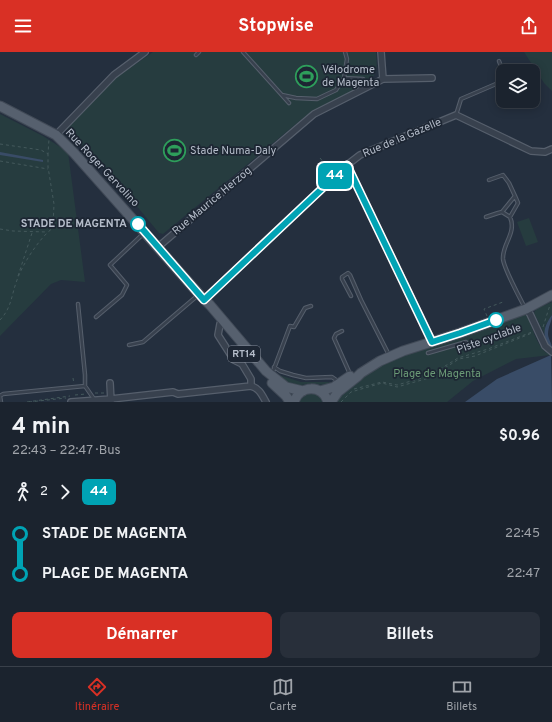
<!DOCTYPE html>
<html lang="fr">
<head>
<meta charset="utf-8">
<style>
  body { margin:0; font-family:Overpass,sans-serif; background:#282f3a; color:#f1f3f6; height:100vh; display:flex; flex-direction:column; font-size:15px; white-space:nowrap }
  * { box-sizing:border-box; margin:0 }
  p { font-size:13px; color:#a0a4aa }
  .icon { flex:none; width:22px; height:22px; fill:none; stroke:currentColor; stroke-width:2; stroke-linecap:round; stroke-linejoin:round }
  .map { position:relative; height:350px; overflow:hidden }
  .drawer { display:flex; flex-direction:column; background:#1b232e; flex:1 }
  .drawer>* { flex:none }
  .badge { padding:0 8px; border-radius:6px; font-size:14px; line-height:26px }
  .tools { position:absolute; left:496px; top:12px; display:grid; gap:8px }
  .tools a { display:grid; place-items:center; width:44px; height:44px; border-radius:8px; background:#1b232e; box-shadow:0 2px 10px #0003,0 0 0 1px #39404a; font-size:20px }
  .map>.badge { position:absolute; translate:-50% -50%; box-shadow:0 0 0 2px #fff }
  .legs { display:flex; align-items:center; gap:6px; height:44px; padding:0 12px; font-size:13px }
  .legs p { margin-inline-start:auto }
  .headline { display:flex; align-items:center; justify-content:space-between; height:68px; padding:0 12px }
  h1 { font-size:22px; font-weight:700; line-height:30px }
  .button { display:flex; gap:8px; margin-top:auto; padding:8px 12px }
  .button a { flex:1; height:46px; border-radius:8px; background:#d93025; color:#fff; font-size:16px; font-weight:700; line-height:46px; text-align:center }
  .button a+a { background:#282f3a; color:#f1f3f6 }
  ul { padding:0 12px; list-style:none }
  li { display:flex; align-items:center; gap:14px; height:40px; font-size:15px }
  li i { display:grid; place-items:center; width:6px; height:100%; margin:0 5px; background:currentColor }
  li i::after { content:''; width:10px; height:10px; margin:-5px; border:3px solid; border-radius:50%; background:#1b232e }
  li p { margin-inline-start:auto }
  li:first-child i { background:linear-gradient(#0000 50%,currentColor 0) }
  li:last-child i { background:linear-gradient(currentColor 50%,#0000 0) }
  header { display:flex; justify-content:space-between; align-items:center; height:52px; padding:0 12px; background:#d93025; color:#fff; font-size:18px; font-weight:700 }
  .menu { display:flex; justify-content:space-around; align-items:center; height:56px; border-top:1px solid #39404a; background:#1b232e; font-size:11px; color:#a0a4aa }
  .menu a { display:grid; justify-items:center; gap:2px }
  .menu .current { color:#d93025 }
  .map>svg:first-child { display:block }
</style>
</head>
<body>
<header><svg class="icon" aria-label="menu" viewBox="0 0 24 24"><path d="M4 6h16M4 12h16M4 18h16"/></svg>Stopwise<svg class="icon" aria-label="share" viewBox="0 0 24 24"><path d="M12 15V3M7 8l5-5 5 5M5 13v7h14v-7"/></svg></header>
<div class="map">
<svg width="552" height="350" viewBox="0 0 552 350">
  <rect width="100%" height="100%" fill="#242f3e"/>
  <path fill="#263c3f" d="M153,0h223c1,15 3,22 -11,32l-58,31 -144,119 -4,-1 -53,-64 -39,-37v-4l50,-51z
    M524,0h28v39l-8,-8z
    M0,62l43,22 25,16 17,130 -24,-2 -10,4 -51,52z
    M529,166l9,24 -12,4 -9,-24z
    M552,250v13l-7,11v9l-11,-22 2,-4z
    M524,262l3,1c6,13 10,35 24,40l-35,4 -43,22 -26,21h-113l25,-24 32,-18 57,-18z
    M276,322l25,8h27l2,1 -2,2 -21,-1 -10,2 -9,-2z
    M310,340l10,3 4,7h-26l3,-5z"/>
  <path fill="#394c67" d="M0,100l43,8v2l-43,-7z
    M552,263c0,7 -4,11 -4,19 0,5 4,9 4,15 -11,-11 -9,-22 0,-34z
    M551,303l1,47h-87l32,-23z"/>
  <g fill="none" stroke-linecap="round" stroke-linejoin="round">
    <defs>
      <path id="service" d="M243,0l46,51
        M196,3l3,-3
        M499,9l4,11
        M344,26l19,1
        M282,43l14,3 21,1 19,-9 8,-12 3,-19 -2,-7
        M456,63l5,-16 42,-18
        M502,160l8,5 8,-14 -3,-7
        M486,165l12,-4 4,-1 13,-16 -6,-13 -6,-8 -14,5
        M510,165c7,16 -8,27 -7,42 1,10 17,39 22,49
        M351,244l-9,-17v-2l6,-4 2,2 11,25 28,55
        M78,252l7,71v11
        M96,265l26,-22 5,-10 -17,-20 33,-31
        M342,279l-6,3 -2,4 16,36
        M129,293l14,-3 54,-46
        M428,301l38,-11
        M274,315l6,4 13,4 13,3 26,-1 7,5
        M272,322l18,-48 4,1 11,-19 6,-2
        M1,350l-1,-6 3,-2 82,-8 9,13"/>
      <path id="minor" d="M383,27l49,-1
        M56,83l58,-60 31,-23
        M347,113l85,176
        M158,195l156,-133 69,-35 -2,-27
        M204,248l143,-135 13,-10 96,-40 75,36 14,1 7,-3
        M526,257l4,5 15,32 7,6
        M220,272l-2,11 16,25 8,4 9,15v7
        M110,331l1,19
        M71,350l40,-3 62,-7 5,2 73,-8c8,2 11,9 15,16"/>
      <path id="primary" d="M0,54l56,29 18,18 125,141 11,11 56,66 20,16 17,4
        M272,331l14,13 4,6
        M320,339l14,-4 16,-11
        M294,350c6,-17 28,-18 34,0
        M331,350l7,-10 19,-15 4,-4 19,-12 23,-10 57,-18 66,-24 26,-14"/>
    </defs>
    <use href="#service" stroke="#565f6c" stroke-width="4.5"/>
    <use href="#minor" stroke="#565f6c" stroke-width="8"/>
    <use href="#primary" stroke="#414a57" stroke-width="11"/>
    <path stroke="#44595c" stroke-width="1" stroke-dasharray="3 3" stroke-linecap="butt" d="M0,92l41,6 7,4 1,-15
      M320,106l5,6 3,11
      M0,109l48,8
      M0,177l13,2 34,1
      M18,224l14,-43
      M487,264l-3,-7 19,-7
      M0,268c12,-13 11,-24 17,-40 5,-15 23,-43 36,-52l1,-24 -6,-37v-13
      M543,275l7,-22
      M73,326l1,6
      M354,337l28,-7 15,3 32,-9 29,-18 30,-9 44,-17
      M95,341h11
      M75,343l11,-1
      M27,350l43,-6
      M29,350l37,-4
      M341,350l10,-10 31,-9 15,4 32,-9 30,-19 16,-3 57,-23"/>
    <use href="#service" stroke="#38414e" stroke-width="2.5"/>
    <use href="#minor" stroke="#38414e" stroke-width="5.5"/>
    <use href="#primary" stroke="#56606e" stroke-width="9"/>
  </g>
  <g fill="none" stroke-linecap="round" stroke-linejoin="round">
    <defs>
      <path id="line-1" d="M138,172l66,76 143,-135 85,177 28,-9 36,-13"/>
    </defs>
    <use href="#line-1" stroke="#fff" stroke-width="9"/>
    <use href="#line-1" stroke="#00a3b4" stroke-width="6"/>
  </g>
  <defs>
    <symbol id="stadium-ring" viewBox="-11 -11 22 22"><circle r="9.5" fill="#1d2633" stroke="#2e9e5b" stroke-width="1.5"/><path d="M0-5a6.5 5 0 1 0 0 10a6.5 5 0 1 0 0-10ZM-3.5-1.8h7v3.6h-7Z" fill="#2e9e5b"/></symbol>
  </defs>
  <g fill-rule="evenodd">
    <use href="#stadium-ring" x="294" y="12" width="25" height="25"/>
    <use href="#stadium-ring" x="162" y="86" width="25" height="25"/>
  </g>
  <g fill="#fff" stroke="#00a3b4" stroke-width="2">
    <circle cx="138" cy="172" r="7"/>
    <circle cx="496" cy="268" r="7"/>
  </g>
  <g text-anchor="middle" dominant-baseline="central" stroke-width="3.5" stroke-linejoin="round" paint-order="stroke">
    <rect fill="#1d2633" stroke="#878f9c" stroke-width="1" x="228" y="294" width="32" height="16" rx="3"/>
    <g font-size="10" font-weight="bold" fill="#b4bcc9">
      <text x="244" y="302">RT14</text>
    </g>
    <g font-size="11" fill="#b4bcc9" stroke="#1d2633" text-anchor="start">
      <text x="322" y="18">Vélodrome<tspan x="322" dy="13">de Magenta</tspan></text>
      <text x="190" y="99">Stade Numa-Daly</text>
    </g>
    <g font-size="11" fill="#b4bcc9" stroke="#1d2633">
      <text transform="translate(402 86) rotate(-23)">Rue de la Gazelle</text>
      <text transform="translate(102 116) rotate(47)">Rue Roger Gervolino</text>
      <text transform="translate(212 149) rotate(-40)">Rue Maurice Herzog</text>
      <text transform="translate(489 287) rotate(-20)">Piste cyclable</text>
    </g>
    <g font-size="11" font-weight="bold" fill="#b4bcc9" stroke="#1d2633" text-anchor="end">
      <text x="127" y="172">STADE DE MAGENTA</text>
    </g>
    <g font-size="11" fill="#6b9a76" stroke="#1d2633">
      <text x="437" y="322">Plage de Magenta</text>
    </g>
  </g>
</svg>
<div class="tools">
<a><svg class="icon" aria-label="layers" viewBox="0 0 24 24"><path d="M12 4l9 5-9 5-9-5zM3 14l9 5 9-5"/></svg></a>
</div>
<b class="badge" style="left:335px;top:124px;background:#00a3b4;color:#fff">44</b>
</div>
<section class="drawer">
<div class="headline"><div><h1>4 min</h1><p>22:43 – 22:47 · Bus</p></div><b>$0.96</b></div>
<div class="legs"><svg class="icon" aria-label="walk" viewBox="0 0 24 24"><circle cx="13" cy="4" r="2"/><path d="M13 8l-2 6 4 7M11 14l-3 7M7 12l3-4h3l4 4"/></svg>2<svg class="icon" aria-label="forward" viewBox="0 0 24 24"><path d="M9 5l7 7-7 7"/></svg><b class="badge" style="background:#00a3b4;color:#fff">44</b></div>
<ul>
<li><i style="color:#00a3b4"></i><b>STADE DE MAGENTA</b><p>22:45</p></li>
<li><i style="color:#00a3b4"></i><b>PLAGE DE MAGENTA</b><p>22:47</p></li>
</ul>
<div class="button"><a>Démarrer</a><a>Billets</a></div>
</section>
<nav class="menu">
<a class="current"><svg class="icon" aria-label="directions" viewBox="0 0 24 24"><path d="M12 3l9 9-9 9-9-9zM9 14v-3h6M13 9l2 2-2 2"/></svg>Itinéraire</a>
<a><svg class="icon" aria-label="map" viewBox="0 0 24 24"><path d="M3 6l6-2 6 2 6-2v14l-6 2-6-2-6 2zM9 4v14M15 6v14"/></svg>Carte</a>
<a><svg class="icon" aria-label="tickets" viewBox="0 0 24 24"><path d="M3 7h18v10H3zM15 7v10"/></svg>Billets</a>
</nav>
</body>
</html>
